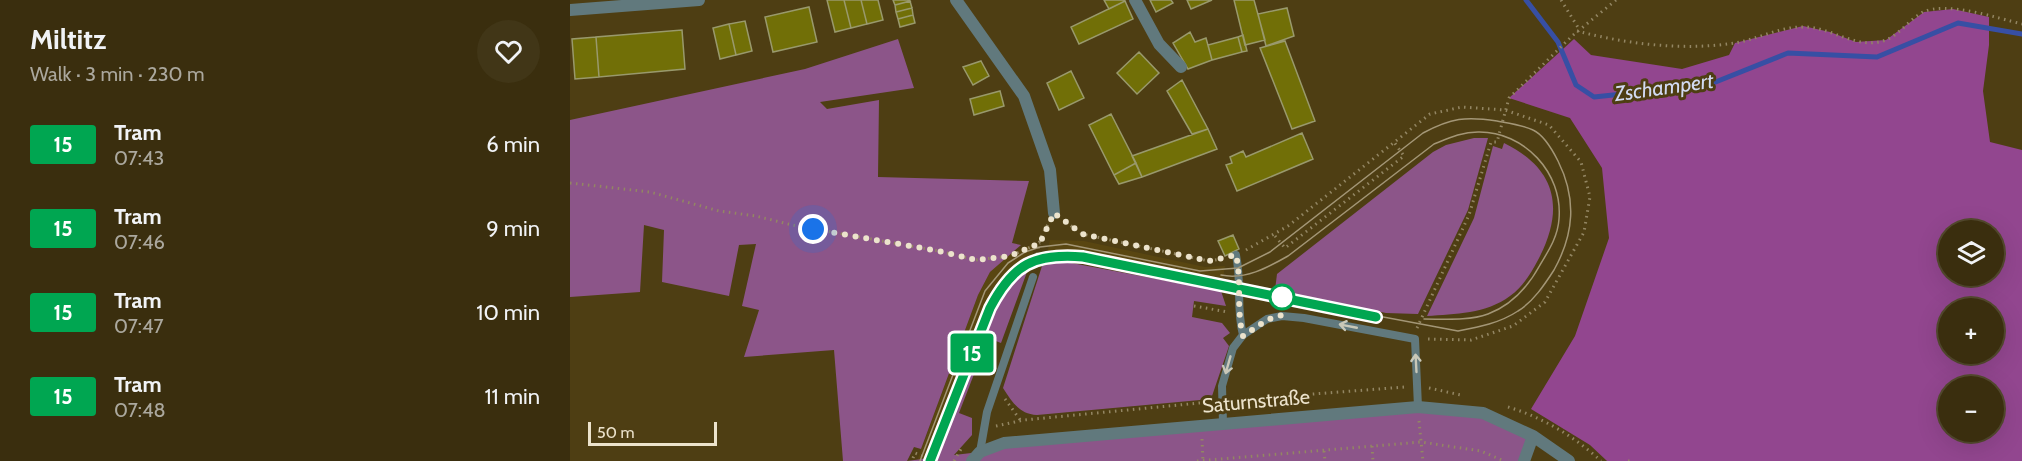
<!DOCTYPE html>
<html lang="en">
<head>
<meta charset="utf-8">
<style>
  body { margin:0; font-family:Cabin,sans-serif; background:#413617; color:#f1f3f6; height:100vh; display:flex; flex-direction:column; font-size:22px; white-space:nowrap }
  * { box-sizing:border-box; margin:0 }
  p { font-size:20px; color:#aba89e }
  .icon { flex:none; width:33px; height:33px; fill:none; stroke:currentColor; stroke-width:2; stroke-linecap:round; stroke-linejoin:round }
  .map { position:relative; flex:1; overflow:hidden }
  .panel { display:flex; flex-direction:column; background:#3a2e0e; width:570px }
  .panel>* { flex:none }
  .badge { padding:0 12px; border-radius:4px; font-size:21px; line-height:39px }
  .tools { position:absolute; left:1368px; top:220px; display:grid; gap:12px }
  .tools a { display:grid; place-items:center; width:66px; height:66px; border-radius:50%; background:#3a2e0e; box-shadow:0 6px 24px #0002,0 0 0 2px #544a2e; font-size:30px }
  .scale { position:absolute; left:18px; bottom:15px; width:129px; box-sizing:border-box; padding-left:6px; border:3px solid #ece3cc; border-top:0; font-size:16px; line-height:21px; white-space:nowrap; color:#ece3cc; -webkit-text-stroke:4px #4e3e13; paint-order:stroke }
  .you { position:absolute; width:30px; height:30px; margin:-15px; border:4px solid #fff; border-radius:50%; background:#1a73e8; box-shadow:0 0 0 9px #1a73e833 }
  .map>.badge { position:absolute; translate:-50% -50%; box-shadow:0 0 0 3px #fff }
  .round { display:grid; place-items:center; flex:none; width:63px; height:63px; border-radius:32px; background:#413617 }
  .head { display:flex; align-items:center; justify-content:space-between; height:102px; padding:0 30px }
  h1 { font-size:28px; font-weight:700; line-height:45px }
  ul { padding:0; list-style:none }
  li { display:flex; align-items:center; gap:18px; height:84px; padding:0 30px }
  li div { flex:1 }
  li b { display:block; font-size:22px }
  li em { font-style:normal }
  li .badge { min-width:66px; font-weight:700; text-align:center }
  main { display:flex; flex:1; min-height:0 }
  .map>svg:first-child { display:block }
</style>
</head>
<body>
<main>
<section class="panel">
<div class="head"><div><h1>Miltitz</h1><p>Walk · 3 min · 230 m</p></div><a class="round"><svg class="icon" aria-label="heart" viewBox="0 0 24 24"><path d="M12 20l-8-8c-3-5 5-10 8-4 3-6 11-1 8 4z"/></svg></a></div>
<ul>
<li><span class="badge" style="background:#00a651;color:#fff">15</span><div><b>Tram</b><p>07:43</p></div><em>6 min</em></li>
<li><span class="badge" style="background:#00a651;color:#fff">15</span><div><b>Tram</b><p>07:46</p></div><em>9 min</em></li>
<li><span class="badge" style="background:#00a651;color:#fff">15</span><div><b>Tram</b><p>07:47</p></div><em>10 min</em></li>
<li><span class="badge" style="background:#00a651;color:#fff">15</span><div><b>Tram</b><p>07:48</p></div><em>11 min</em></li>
</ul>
</section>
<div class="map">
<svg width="1452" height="461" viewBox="0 0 1452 461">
  <rect width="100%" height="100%" fill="#4e3e13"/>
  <path fill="#594611" d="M480,240l34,1 121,26 20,-1 -4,25 -150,-29 -26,2z
    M465,243l-5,28 -19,11 -9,11 -10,20 -58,148h-17l61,-166 12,-23 17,-17z"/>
  <path fill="#8c5589" d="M328,39l16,49 -94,14 7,7 52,-9 -1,77 151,4 -17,62 9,2 -31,27 -12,23 -57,154 -7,-2 -7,14 30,-4 55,-144c9,-18 17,-31 35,-41l-26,71 -13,-5 -29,75 13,5v17l-18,20 26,-3 24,-9 414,-36 65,6 50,23 -8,25h-682l-9,-111 -90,7 15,-47 -17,-4 14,-62 -17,1 -10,51 -67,-14 2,-52 -20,-5 -4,67 -70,5v-177l235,-51z
    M904,138h14l-20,72 -50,104 -32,-1 -111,-23 2,-16 156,-122 13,-7z
    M934,143c53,26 61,66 34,117 -7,13 -15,27 -28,36 -24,18 -55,18 -83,20l47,-98 19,-72 9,3z
    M491,261l160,30 5,15 -32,-5 -2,16 30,6 8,10 -7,5 6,8 -18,53 -174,16c-18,-1 -25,-13 -34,-27l39,-122z"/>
  <path fill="#92468f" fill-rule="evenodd" d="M1383,9l36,8v28l-6,46 7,51 32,8v311h-415l-17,-16 -59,-36 44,-73 34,-98 -7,-70 -32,-50 -61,-20 65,-59 17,16 91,14 47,-14 6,-12 68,-17 27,6 26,10 30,-2 38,-28zM1378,231h46v45h-46zM1378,309h46v45h-46zM1378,387h46v45h-46z"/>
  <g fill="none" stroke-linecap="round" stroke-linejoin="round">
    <path stroke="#374fa4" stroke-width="5" d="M956,0l32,42 18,43 18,12 114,-12 80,-32 89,4 81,-34 64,11"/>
  </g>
  <path fill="#716f07" stroke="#99996c" stroke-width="1.5" d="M257,0h17l7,28 -16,4z
    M274,0h17l6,24 -16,4z
    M291,0h17l5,20 -16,4z
    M323,0h16l1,1 -15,4z
    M534,0h20l1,1 -16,8z
    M580,0h21l2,3 -17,9z
    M617,0h25l-21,9z
    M664,0h20l11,40 -20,5z
    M340,1l2,7 -16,4 -1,-7z
    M555,1l8,18 -54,25 -8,-17z
    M239,7l8,35 -44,10 -8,-35z
    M342,8l1,7 -15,4 -2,-7z
    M717,8l7,28 -28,10 -8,-32z
    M343,15l2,8 -15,4 -2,-8z
    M175,21l7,30 -16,4 -7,-31z
    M159,24l7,31 -16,4 -7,-31z
    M112,30l3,39 -86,8 -3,-40z
    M620,32l5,10 11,-4 6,22 -24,9 -15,-26z
    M673,35l4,16 -5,1 -4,-15z
    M26,37l3,40 -24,2 -3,-40z
    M668,37l4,15 -30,8 -4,-15z
    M715,41l30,80 -23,8 -32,-81z
    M569,52l20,21 -22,21 -20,-21z
    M411,61l8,15 -16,9 -10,-18z
    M501,71l13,27 -25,12 -12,-27z
    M612,80l26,49 -16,5 -25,-43z
    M430,91l4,15 -30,9 -4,-16z
    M541,114l25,49 -22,12 -25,-50z
    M638,129l9,20 -75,28 -10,-21z
    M732,133l11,26 -76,32 -11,-26 6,-2 -2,-6 13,-6 3,6z
    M566,163l6,14 -23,7 -5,-9z
    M663,235l6,14 -14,7 -7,-15z"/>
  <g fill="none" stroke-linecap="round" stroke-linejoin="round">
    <path stroke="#938663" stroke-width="3" stroke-dasharray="1.5 4.5" stroke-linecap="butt" d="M991,0l18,29
      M1007,31c50,13 106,20 158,12 23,-4 44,-16 67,-16 29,-1 55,24 84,13 14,-6 24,-21 37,-28 24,-11 74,6 99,12
      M0,183l80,9 69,19 37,5 36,9 147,26 37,9 34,-4 30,-13
      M496,222l16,12 127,27 17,-3
      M705,236l10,12 119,-92 -10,-14
      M676,250l42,-24 142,-112 32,-7 43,3 44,15 32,37 9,35 -6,35 -39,70 -32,24 -42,14 -43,-1
      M465,266l5,-27 8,-15
      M624,306l34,6
      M847,328l52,-113 22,-73h6l12,-44 63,-62 44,-36
      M859,388l32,7
      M435,399l16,22
      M665,400l170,-13
      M938,407c34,10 67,30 93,54
      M849,421l4,40
      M426,426l28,-6 186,-18
      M632,439l1,22
      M802,446l1,15
      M754,451l1,10
      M343,458l2,-5 20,8
      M384,461l7,-12
      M627,461l224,-19 60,9 23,10
      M1058,461h6"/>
    <path stroke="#61797d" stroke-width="8" d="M666,255c6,28 0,54 7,80
      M653,423l-1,-37 11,-38 10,-13 24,-16 15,-3 22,2 111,21 3,68
      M410,452l7,-40 46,-135"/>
    <path stroke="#61797d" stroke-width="12" d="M386,0l68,96 26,74 4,43
      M565,0l24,44 22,23
      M0,10l129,-10
      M402,461l8,-9 24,-9 414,-36 65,6 50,23 36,25
      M954,461l9,-25"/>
    <path stroke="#a39676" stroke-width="1.5" d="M651,275c24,5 46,-7 67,-19l146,-112c15,-6 28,-12 44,-12 46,-1 85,41 81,87 -1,17 -10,31 -19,46 -12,22 -28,40 -52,49 -19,7 -43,5 -64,5
      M350,461l65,-170 23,-28 17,-11 15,-5 26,-3 134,27 38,-3 32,-16 153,-119c28,-15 43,-17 74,-12 11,2 26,4 36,9 11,5 20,21 25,31 19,38 16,73 -4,109 -9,14 -21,32 -36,41 -18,12 -39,16 -60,20l-219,-41 -156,-33 -27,-2 -25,6 -17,11 -13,14 -11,22 -60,153"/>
  </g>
  <defs><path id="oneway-shaft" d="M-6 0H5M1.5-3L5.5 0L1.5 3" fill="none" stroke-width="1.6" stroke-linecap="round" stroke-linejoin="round" transform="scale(1.5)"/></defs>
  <g stroke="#c9c8b8">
    <use href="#oneway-shaft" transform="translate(778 326) rotate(-169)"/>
    <use href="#oneway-shaft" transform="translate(846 363) rotate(-93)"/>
    <use href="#oneway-shaft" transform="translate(658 365) rotate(106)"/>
  </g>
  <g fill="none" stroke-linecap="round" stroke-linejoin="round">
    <defs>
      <path id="line" d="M360,461l60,-153c23,-44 44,-55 93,-51l293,60"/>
    </defs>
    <use href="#line" stroke="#fff" stroke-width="14"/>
    <use href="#line" stroke="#00a651" stroke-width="9"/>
    <path stroke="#ece3cc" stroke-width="6" stroke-dasharray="0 10.8" d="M243,229l126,22 37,9 34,-4 30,-13 14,-30 28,21 127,27 27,-6c6,28 0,54 7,81l24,-16 15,-5v-18"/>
  </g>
  <circle fill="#fff" stroke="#00a651" stroke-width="3" cx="712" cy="297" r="12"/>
  <g text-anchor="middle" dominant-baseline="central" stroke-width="6" stroke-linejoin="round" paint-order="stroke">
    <g font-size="20" fill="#ece3cc" stroke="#4e3e13">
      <text transform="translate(686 401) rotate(-5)">Saturnstraße</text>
    </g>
    <g font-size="21" font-style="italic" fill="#d2dbf3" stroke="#4e3e13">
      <text transform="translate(1094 87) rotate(-8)">Zschampert</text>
    </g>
  </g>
</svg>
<div class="tools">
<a><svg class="icon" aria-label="layers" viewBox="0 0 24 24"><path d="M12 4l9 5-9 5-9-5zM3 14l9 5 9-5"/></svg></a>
<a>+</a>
<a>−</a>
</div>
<div class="scale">50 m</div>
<div class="you" style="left:243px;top:229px"></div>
<b class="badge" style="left:402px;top:353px;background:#00a651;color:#fff">15</b>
</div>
</main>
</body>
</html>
